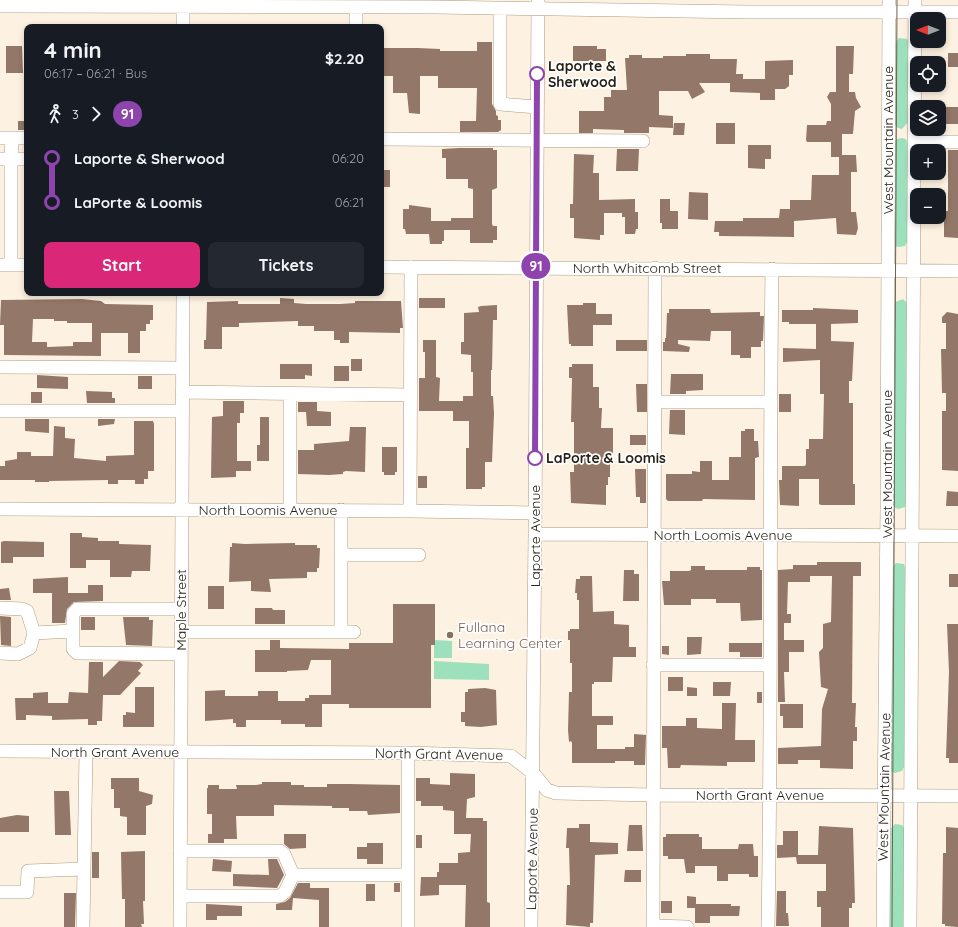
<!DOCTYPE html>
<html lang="en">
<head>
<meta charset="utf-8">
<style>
  body { margin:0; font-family:Quicksand,sans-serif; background:#242831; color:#f1f3f6; height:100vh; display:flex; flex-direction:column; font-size:15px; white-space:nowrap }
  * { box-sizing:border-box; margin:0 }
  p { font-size:13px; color:#9ea1a6 }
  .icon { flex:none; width:22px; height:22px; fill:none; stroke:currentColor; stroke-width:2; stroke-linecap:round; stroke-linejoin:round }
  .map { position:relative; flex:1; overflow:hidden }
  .sheet { position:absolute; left:24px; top:24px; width:360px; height:272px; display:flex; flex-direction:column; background:#171b24; border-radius:8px; box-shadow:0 2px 6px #0003 }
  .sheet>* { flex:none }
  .badge { padding:0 8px; border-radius:13px; font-size:14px; line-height:26px }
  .needle { width:26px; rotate:270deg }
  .tools { position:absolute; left:910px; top:12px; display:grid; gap:8px }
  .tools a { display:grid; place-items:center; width:36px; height:36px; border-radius:8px; background:#171b24; box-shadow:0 2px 6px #0003; font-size:20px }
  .map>.badge { position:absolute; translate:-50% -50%; box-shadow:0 0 0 2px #fff }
  .legs { display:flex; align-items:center; gap:6px; height:44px; padding:0 20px; font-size:13px }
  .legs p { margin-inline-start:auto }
  .summary { display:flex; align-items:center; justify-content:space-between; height:68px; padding:0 20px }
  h1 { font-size:22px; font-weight:800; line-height:30px }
  .button { display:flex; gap:8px; margin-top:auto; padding:8px 20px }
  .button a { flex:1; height:46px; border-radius:8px; background:#db2777; color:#fff; font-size:16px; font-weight:800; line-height:46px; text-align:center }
  .button a+a { background:#242831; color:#f1f3f6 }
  ul { padding:0 20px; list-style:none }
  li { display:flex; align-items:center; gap:14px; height:44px; font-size:15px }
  li i { display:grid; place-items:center; width:6px; height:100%; margin:0 5px; background:currentColor }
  li i::after { content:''; width:10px; height:10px; margin:-5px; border:3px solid; border-radius:50%; background:#171b24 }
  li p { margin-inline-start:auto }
  li:first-child i { background:linear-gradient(#0000 50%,currentColor 0) }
  li:last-child i { background:linear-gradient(currentColor 50%,#0000 0) }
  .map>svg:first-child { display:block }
</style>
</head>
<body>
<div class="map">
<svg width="958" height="927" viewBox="0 0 958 927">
  <rect width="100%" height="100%" fill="#fdf2e1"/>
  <path fill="#9ce1bc" d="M899,38l8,1 2,5v77l-7,8 -4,-1 -3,-3 -1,-81z
    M902,138l4,1 2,5 -1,98 -2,4 -6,1 -5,-1v-104l3,-3z
    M903,299l5,5 -2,199 -1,4 -7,2 -5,-2 1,-201 1,-4z
    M896,563l8,1 1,4 -1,199 -2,4 -7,2 -4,-2 2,-205z
    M434,640l18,1v17h-18z
    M434,661l55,3v16l-55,-1z
    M895,824l7,1 2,3 -1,99h-14v-97z"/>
  <path fill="#937768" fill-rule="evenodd" d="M477,42h15v62l4,7v4l2,1v4h3v10l-3,2h-38v-11h16l1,-33h-39v-12h-18v38l-11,-1 -2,-20h-14v-17h-10v-4h-2v-20h2v-4h35l22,1v2h37z
    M6,46h16l1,27h-17z
    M573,46h24v3h9v12h-33z
    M836,46h18l-1,28h-4v18h6l1,6 5,9 -6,4 -2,23h-11v21h14l1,17h-6v40h5l2,16 -2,7 -19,-1 -1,-16 -42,3v16l-75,-1v-4h-5l1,-11h28v-3h36l1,-9h10v-9h21l1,-25h27v-18h-8v-15h-24l-1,-2 1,-15h19l1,-4h4v-17l-4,-7 3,-5h6z
    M948,53h10v14h-10z
    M686,54h24v5h27l-1,15h7v5h22v-18l28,-1v15h-4v11l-4,3h-10v11h-15v-7l-30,-1v-9h-31l6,9 -13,7 -4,-8h-29v24l14,1v12l-24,-1v6h-25v-3l-31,-1v4h-14v-22h25v-14h7v-7h16l-2,-32h4v-3h13v3h21v-2h23z
    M945,107h13v17h-13z
    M18,121h8v9h-8z
    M674,123h11l-1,12h-11z
    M716,123h19v21h-19z
    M748,145h23v14h-6v10l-17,-1z
    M459,148h34v2h4v38l-5,2v34l1,2h4v14h-4v3h-23v-13h-26v11h-2v3h-12l-1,-10h-23l-1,-5h-2v-20h6v-4l22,3v13h20v-3h22v-29l-5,-1v-9h-22v-21h-4v-9z
    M617,149h22l-1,22h-22z
    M948,150h10v88l-14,-1v-26h4z
    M574,154l20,1 -1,18h6v27l36,-1v13h3v17h-2l-1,5h-10v-17h-3v-4h-18v22h-4v5l-26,-2v-20h-4v-14h3z
    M381,170h9v17h-9z
    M689,192l19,1v27l-20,-1z
    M660,199h10v12h8v18h-16v-6h-2z
    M280,298l14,1v4l12,1h34l15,-1v-2h46l2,27h-3v5l-51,-1v11h-9v-3h-6v-9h-20v-5h-16v-5l-59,2v4h-17v22h-18v-9h2l1,-38 31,-1v3h42z
    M445,298v10h-26v-10z
    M82,299l19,2 4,3 48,1v15h-3v4h-4v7h-6v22h-12v-20h-27v23l-97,-1v-30h-4l1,-25zM33,319h21v2h13v2h25v19h-19v4l-26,1v-5h-15z
    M583,303h13v11h16v11h-19v21h-22v-2h-2l-2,-39h16z
    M497,305v15h-4l-1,50h-1v26h2l1,18 -2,48h-7v25h-3v2h-16v-41h3v-27h-16v-10h-34v-33h6v-26h-2v-12h13v37l4,1 -1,23h24v-5h10v-24h-2v-17l-10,-1v-12h3v-29l15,-1 -1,-5 3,-1z
    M813,308l45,2v13l-27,1v17l23,1 -2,39h-3v22h4v81h2v21h-34l-2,-1v-25h-20v27l-19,-1 -1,-25h3v-14h23l1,-2v-15h3v-10h14l1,-45h-4v-34l-37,2v-14l33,1v-25h-27v-2h-7v-12h31z
    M669,309h41l1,4 49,-1v4h4l-1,25h-2v6h-10v11h-11v-3h-9v-24h-20l-1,10 -32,-1v4l12,3 -1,5 -26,-1v-9h2v-4h1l1,-25h2z
    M947,312l11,2v157l-16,-1v-59h4v-18h-4l-1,-44h5v-26h-4v-6z
    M616,340h31v11h-31z
    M351,359h11v12h-11z
    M280,364h32v12l-7,-1v4h-25z
    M572,364h21v23h6v21h3l-1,20h12v26h-3v23h-2v8h-2v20l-35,-2 -1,-31h4v-50h-3l1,-44h-3v-11h3z
    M334,366h15v15h-15z
    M671,374h32v16l-17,1v3h-16z
    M37,375l31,2v12l-31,-1z
    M138,376h14v13h-14z
    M636,384h11v28h-10z
    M86,391l26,1v6h3v5h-28z
    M31,392h11v11h-11z
    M779,394h12v18h-12z
    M223,401h21v12h-4v10h-3v38h14v10h-15v6l-25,1 1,-61 11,-1z
    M298,402h19v9l14,1v14h-24l-1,-14h-8z
    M670,410h15v25l-16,-1z
    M260,417h9v44h-12v-16h3z
    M25,419h24v14l-24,-2z
    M98,419h17l-1,5 -16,2z
    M134,421h19l1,3v47h-6v8h-4v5h-9v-4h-17v4h-10v-4l-59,1v1h-14v-2h-35v-14h5v-5l12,-2v-7h14v4h22l1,-30 11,1v11l10,1 -1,19 32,3v-5l28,-1z
    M350,427h16l-1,45 -19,-1 -3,1v2l-14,1 -31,-1v-24h16v-6l35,-3z
    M745,429h9v12h4l1,16 -4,1v42l-52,-1 -1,2h-34l-2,-2v-25h26v-3l8,1v-11h12v19h17v-23h12v-26h4z
    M630,435h16v10h-16z
    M382,447h15v25h-2v3h-11v-3h-2z
    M635,469h11v34h-6v-6h-4z
    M418,476h9v12h-9z
    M947,491l11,1v14h-12z
    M70,533h12v4l16,1v3h21v3l32,1 -1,26h-18l-1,6h-21v-17h-24v8h-16z
    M4,541l40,1v15h-31v6h-12v-21z
    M232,543l13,1 50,-1v2h22v3h3l-1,20h-2v4h-10v6l-38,1 2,13 -20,-1v-10l-22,1 1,-35h2z
    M817,562h44v14h-8l-1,127h4l-1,24h2v14h-4v28l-33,-1v-8h-22v4h-20v-16l43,-2 1,-37 6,-20 -7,-2 -2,-35 4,-4v-24l8,-2 1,-46h-22v6h-22l-1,32h4v9h-7v17h20v12h-15v20h-5l1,30h-7v-132l15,-1v-4h24z
    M691,566h14v4h42v-3h13v3h2v50l-21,1 -1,-18h-24v-4h-25v6h-27l-2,-24h8v-10h19l2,-1z
    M624,570h10v4h5v27h-16z
    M949,574h9v13h-9z
    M580,576h12l1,36 21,-1v13l15,1v22h7v10h-23l-1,25h-18v2h-2v32h21v9h-16v24h28v-2h9v-13l12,1 -1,30h-11v-4h-19v2h-43v-20l-1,-2 -2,1 -1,-12 1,-38h3v-29h-2v-23h-2v-9h2v-2h9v-29h-2v-7h-2l1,-14h4z
    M68,577v16h20v-8h15v16l-29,1 -7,7 -2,14h-13v-30h-19v-14z
    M208,586h16v23h-16z
    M9,588l2,12h-11v-11z
    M393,604h42v41h-4v63h-82v-4h-27v23h-17v-3h-24v-4h-35v7h-10v-4h-3v-4l-28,2v-30l20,-1v6h33v-5h20v10h27v-3h4v-3h22v-35h-20l-3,10 -21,1v1h-32v-22h15v-10h10v8l69,1v-6h44z
    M255,608h17l1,2h12v14h-30z
    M0,616l11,1v29l-10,-1z
    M81,617h14v13h-14z
    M123,617h26v3h4l-1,26 -26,-1z
    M947,624h11v139h-9v-5h-3l3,-86z
    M687,637h15l-1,17 -14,1z
    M729,643h33v14h-22v-5h-11z
    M662,646h7v9l-7,-1z
    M119,661l21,1 3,3 -5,6 3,2 -21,22h-17l-1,26h-5v4h-9v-6l-36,1v-4l-26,-1v5h-10l-1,-22h18v-5l15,-1v11h20l1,-11 19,1 1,-31h14v15z
    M668,677h15v14h-15z
    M713,682h18l-1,14h-17z
    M135,687h19v40h-31v-12h3v-3l9,1z
    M687,687l10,1v8h-10z
    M485,688l11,2 1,35 -16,2 -16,-1v-4h-4v-10h4v-20h3v-3z
    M757,692h5v11h-5z
    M722,703h14l-1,37h20v22h-28v4l-46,-1 -1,3h-12l-1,-20h-5v-22h24v-8h11v10l25,1z
    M780,704h23v24h-20v-12h-3z
    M450,773l25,1v23l-8,2 -1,19h17v3h4v81l3,1v24h-25l1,-42h-27v10l-19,1 1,-19h16v-5h2v-9h19v-10l12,-1 1,-18h-17v-23l-11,-1v-4h-22v-5h-5v-23h14v6l20,1z
    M111,778h28v13l14,4 -1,9 -6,2v29h-19v-18l-7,-1v-8h-6v-19h-3z
    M262,782h29v3h13v2h23v-3h22l51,1v28l-32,2 -1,-4h-18v-3h-17v-2l-58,-1v11h-38l1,23h-13v4h-16v-9h4v-20h-5v-26h1v-3h11v4h18l-1,-4h20l6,-1z
    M54,791h15l2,44h-16v-2z
    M17,815l12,1v16h-29v-14z
    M579,824h11v18l28,1v11l-23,1 -2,68h-3v4l-24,-2 1,-40h3l-1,-37h-3l1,-20h12z
    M629,825h13l1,26h-16z
    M819,826l34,2 2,75h-3v5h-3v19h-28v-20h-4v-16h9v-27h-29l-1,-7 -19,1v-13h6v-14h15v24h20z
    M946,827l12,1v99l-13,-1v-2h-3l1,-71h3z
    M284,834h22v14l-16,1 -6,-5z
    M666,834h33v3h3v12h36l1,-5h14l1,12h4v21h-9v-3h-21v7h-11v-15h-22v7h-9l-2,-14h-16v-3h-5v-19h3z
    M416,835h6v13h-6z
    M367,843h16v21h-16v-5h-10v-12h10z
    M145,851v50h-2l1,23h-3l1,3h-17v-28h-3l-1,-47z
    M92,852h7v26h-7z
    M213,859l19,2 -1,11 -19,-1z
    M268,859h9l7,16 -7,13 -44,-2v-12l36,1z
    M625,870h16v12h-17z
    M298,883h12v5h19v39h-10v-27l-26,-2 -1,12h-16v-6l9,-2 5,-4z
    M394,883h6v9h-6z
    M366,884h9v17h-9z
    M777,891h9v22h2l1,13h-13z
    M64,893h12l-1,34h-11z
    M687,896l9,1v7h35v2h9l-1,10h-29v7h-15v-15h-8z
    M661,901h11v12h-11z
    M206,904l36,2v10h-25v4h-11z"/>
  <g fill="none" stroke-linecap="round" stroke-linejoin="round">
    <defs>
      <path id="minor" d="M183,0v27
        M0,6l434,1 313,5h211
        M356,8v19
        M500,9v95l37,3
        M0,138h27
        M381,139l262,2
        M914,142h44
        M0,159h11l1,-21
        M0,265h27
        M11,265v-106h16
        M381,267l577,4
        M0,367l182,1
        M182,392l228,3
        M290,394v117
        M655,402h116
        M0,411h182
        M0,509l410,2 125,2
        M410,511l1,-244
        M535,534l423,2
        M341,555h78
        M0,608l22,1 5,2 7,22 -4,15 -12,6 -18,-1
        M181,632h173
        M341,632v-122
        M34,633l39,-2
        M181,654l-104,-1 -4,-4v-35l4,-5h104
        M653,665h117
        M0,751l408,2 103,3 22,17 14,17 9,3 97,2 305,1
        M408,753v174
        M180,851h100l4,3 9,21 -8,17 -5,4h-100
        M293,875h115
        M0,892h27l1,-21 56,-2
        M653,926l34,1
        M83,927l3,-175
        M180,927l3,-634
        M531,927l4,-393 3,-533
        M653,927l2,-659
        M768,927c4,-219 1,-439 4,-658
        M883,927l4,-420 2,-507
        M910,927l5,-927"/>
    </defs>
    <use href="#minor" stroke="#ad9b81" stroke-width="14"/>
    <use href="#minor" stroke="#fff" stroke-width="13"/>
    <path stroke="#696054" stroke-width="1" d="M892,927l5,-927"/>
  </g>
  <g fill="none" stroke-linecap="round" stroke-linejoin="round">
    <defs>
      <path id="line-1" d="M535,458l2,-384"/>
    </defs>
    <use href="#line-1" stroke="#fff" stroke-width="9"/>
    <use href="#line-1" stroke="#8e44ad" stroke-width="6"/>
  </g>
  <g fill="#fff" stroke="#8e44ad" stroke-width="2">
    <circle cx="537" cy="74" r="7"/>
    <circle cx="535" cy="458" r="7"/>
  </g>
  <circle fill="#8d6e63" stroke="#fff" stroke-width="1.5" cx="450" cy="635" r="4"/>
  <g text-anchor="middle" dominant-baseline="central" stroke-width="3.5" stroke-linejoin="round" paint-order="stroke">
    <g font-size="14" font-weight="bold" fill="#272016" stroke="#fff" text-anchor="start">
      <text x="548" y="66">Laporte &amp;<tspan x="548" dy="16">Sherwood</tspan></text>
      <text x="546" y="458">LaPorte &amp; Loomis</text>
    </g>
    <g font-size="14" fill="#272016" stroke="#fff">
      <text transform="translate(888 140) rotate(-90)">West Mountain Avenue</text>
      <text x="647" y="268">North Whitcomb Street</text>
      <text transform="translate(887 464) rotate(-90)">West Mountain Avenue</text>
      <text x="268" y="510">North Loomis Avenue</text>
      <text x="723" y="535">North Loomis Avenue</text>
      <text transform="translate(535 536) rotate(-90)">Laporte Avenue</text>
      <text transform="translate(181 610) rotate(-90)">Maple Street</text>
      <text x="115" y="752">North Grant Avenue</text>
      <text transform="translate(439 754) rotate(1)">North Grant Avenue</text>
      <text transform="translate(884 787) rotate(-89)">West Mountain Avenue</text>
      <text x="760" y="795">North Grant Avenue</text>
      <text transform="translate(532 859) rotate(-89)">Laporte Avenue</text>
    </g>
    <g font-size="14" fill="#785e54" stroke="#fff" text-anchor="start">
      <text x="458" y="627">Fullana<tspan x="458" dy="16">Learning Center</tspan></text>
    </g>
  </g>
</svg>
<div class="tools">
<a><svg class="needle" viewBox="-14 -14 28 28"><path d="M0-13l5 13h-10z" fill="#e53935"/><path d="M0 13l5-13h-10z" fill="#9ea1a6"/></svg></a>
<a><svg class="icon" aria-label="locate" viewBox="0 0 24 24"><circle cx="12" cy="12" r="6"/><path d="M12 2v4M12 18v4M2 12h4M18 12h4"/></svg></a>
<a><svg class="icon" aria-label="layers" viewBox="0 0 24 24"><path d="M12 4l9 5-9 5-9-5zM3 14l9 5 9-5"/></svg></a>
<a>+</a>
<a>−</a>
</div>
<b class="badge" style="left:536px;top:266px;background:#8e44ad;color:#fff">91</b>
<section class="sheet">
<div class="summary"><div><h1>4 min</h1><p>06:17 – 06:21 · Bus</p></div><b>$2.20</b></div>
<div class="legs"><svg class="icon" aria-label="walk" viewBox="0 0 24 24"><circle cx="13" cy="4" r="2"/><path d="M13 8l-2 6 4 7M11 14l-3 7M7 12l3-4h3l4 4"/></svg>3<svg class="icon" aria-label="forward" viewBox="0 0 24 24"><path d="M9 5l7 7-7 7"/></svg><b class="badge" style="background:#8e44ad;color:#fff">91</b></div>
<ul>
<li><i style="color:#8e44ad"></i><b>Laporte &amp; Sherwood</b><p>06:20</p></li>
<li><i style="color:#8e44ad"></i><b>LaPorte &amp; Loomis</b><p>06:21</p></li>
</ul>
<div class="button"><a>Start</a><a>Tickets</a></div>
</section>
</div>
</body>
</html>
